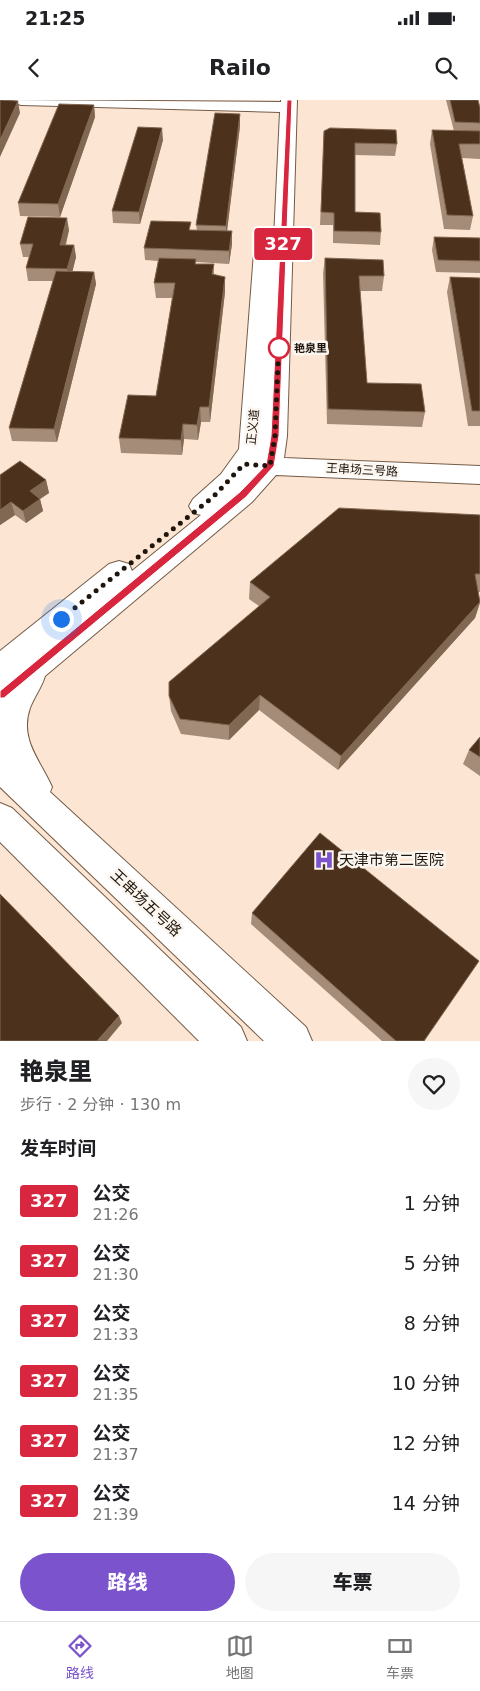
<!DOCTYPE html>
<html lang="zh">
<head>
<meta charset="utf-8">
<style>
  body { margin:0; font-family:"DejaVu Sans","Noto Sans SC",sans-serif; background:#f6f6f6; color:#202124; height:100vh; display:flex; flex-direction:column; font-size:19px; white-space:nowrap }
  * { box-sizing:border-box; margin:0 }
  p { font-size:16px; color:#757577 }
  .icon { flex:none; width:28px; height:28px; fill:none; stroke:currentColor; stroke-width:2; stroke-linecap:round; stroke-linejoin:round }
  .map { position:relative; height:941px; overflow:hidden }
  .drawer { display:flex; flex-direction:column; background:#fff; flex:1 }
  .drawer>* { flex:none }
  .badge { padding:0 10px; border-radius:4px; font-size:18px; line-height:32px }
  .you { position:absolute; width:25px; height:25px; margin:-12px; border:4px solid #fff; border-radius:50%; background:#1a73e8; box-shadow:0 0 0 8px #1a73e833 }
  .map>.badge { position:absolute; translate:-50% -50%; box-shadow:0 0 0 2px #fff }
  h2 { padding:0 20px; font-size:19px; line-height:45px }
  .round { display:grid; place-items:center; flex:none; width:52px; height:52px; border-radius:26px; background:#f6f6f6 }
  .head { display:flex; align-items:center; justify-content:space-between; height:85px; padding:0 20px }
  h1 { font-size:24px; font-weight:800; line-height:38px }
  .button { display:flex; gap:10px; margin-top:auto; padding:10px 20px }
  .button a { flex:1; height:58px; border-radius:30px; background:#7a53cd; color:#fff; font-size:20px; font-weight:800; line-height:58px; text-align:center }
  .button a+a { background:#f6f6f6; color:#202124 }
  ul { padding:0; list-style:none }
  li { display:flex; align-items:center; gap:15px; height:60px; padding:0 20px }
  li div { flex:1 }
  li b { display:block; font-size:19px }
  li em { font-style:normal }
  li .badge { min-width:55px; font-weight:700; text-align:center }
  .status { display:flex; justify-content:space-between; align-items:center; height:35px; padding:0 25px; background:#fff; direction:ltr }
  .status svg { height:14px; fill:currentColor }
  header { display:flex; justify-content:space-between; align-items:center; height:65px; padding:0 20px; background:#fff; font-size:22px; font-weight:800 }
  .tab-bar { display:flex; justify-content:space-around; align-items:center; height:70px; border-top:1px solid #e0e0e0; background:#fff; font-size:14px; color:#757577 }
  .tab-bar a { display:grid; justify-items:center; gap:2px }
  .tab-bar .selected { color:#7a53cd }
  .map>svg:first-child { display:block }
</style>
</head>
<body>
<div class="status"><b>21:25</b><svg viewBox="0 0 49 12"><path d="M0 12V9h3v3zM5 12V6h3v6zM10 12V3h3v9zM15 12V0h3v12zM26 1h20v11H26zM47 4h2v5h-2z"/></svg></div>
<header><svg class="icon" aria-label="back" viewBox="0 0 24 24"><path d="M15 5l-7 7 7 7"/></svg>Railo<svg class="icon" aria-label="search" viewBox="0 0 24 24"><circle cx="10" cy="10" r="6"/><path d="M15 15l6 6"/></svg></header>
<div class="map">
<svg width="480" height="941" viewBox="0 0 480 941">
  <rect width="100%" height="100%" fill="#fce5d3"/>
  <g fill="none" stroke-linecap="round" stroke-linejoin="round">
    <defs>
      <path id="minor" d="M13,0l268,2v-2h16l-10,336 -3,22 196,8v18l-204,-9 -24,27 -207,174c-3,11 -11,21 -15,32 -11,31 10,52 22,79l-2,5 256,235 6,14h-48l-264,-254v-136l109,-87 10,-3 10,3 3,7 69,-56 -8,-2 -4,-7 4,-7 28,-25 18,-25 16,-210 3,-4 7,-2 7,2 2,3 6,-126 -259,-7 -6,-2z
        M0,703l12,5 229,219 6,14h-48l-199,-199z"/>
    </defs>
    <use href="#minor" stroke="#745c47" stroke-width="2"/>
    <use href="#minor" fill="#fff" fill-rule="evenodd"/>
  </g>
  <path fill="#a48c78" d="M446,0h32l2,8v51l-18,-1 11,58 -3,14 -26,-1 -14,-85 2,-14 22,1z
    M94,5l1,12 -35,100 -40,-1 -2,-13z
    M240,26l-13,105 5,13 -3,20 -33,-2v2h18v11l11,2v15l-15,130h-9l-3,18 -14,-1 -2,16 -61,-2 -2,-15 37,-42 16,-98h-16l-2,-15 4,-22 -13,-1 -1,-12 47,-18h6l-1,-5z
    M324,31l73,13 -2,12 -40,-1v57l26,20 -1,13 -47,-2v-18h-13z
    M163,40l-23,84 -27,-1 -1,-12z
    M69,130l-3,15h8l2,12 -4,14 22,1 2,12 -39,158 -45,-1 -3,-13 44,-147h-25l-2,-13 3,-11h-6l-3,-13z
    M434,137l46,1v35l-44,-1 -4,-22z
    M325,158l59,18 -2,15h-22l7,92 58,29 -3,15 -95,-3 -4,-151z
    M450,177l30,1v148h-12l-21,-134z
    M0,375l46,5 3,13 -9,6 3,12 -17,12 -11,-8 -15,10z
    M480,415v77h-2l2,11 -5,15 -137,152 -79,-60 -30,30 -48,-6 -10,-23 -2,-15 90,-90 -10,-7 1,-17z
    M480,637v39l-17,-12 6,-14z
    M252,813l172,128h-42l-131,-117z"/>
  <path fill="#816853" d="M18,1l2,12 -20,44v-17z
    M94,5l1,12 -35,100 -2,-13z
    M240,14v12l-14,113v-13z
    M162,28l1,12 -23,84 -1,-12z
    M67,118l2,12 -7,27 -2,-12z
    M232,131v13l-3,20v-13z
    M74,145l2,12 -6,25 -3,-13z
    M94,172l2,12 -39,158 -3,-13z
    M225,177v15l-15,130 -1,-15z
    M200,307l1,15 -3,18 -1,-15z
    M183,324l1,15 -2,16 -1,-15z
    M46,380l3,13 -9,6 3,12 -17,12 -3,-12 7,-20z
    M11,402l4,13 -15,10v-15z
    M480,502l-5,16 -137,152 3,-14z
    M260,595l-1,15 -30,30v-15z
    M119,916l3,7 -15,18h-10z"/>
  <path fill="#4c321c" stroke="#816853" d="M0,0l18,1 -18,39z
    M450,0h28l2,8v15l-25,-1z
    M59,4l35,1 -36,99 -40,-1z
    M215,13l25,1 -14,112 -30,-1z
    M138,27l24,1 -23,84 -27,-1z
    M330,28l66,2 1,14 -42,-1v69l25,1 1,19 -47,-1v-18l-13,-1 3,-81z
    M432,30l48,1v13h-21l14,72 -26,-1z
    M28,117l39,1 -7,27h14l-7,24 -41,-1 7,-24h-13z
    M151,121l40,1 -2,8 43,1 -3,20 -85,-3z
    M434,137l46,1v23l-42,-1z
    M159,158l37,1 -1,5h19l-2,10 13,3 -16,130h-9l-3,18 -14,-1 -2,16 -62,-2 9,-43 28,1 19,-113h-21z
    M325,158l58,2 1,16h-25l8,107 54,1 4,28 -97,-3z
    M56,171l38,1 -40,157 -45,-1z
    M450,177l30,1v133h-8z
    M20,361l26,19 -16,11 10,8 -17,12 -12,-9 -11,8v-35z
    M339,408l141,7v59h-5l5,28 -139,154 -81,-61 -31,30 -49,-6 -11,-23v-14l101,-85 -20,-15z
    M480,637v20l-11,-7z
    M320,733l159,128 -55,80h-28l-144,-128z
    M0,794l119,122 -22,25h-97z"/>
  <path fill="#d7263d" stroke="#fff" d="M287,0h5l-13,336 -5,30 -28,31 -242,201h-4v-7l240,-199 26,-27 5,-29z"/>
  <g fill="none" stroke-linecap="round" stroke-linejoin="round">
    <path stroke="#1e150c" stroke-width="5" stroke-dasharray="0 9" d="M61,519l152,-122 31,-33 26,2 5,-30 4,-97v9"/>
  </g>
  <defs>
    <symbol id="hospital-bare" viewBox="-9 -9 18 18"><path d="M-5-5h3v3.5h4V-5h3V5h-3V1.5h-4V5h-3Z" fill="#7a53cd" stroke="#fcf6f1" stroke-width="2.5" paint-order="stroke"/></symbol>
  </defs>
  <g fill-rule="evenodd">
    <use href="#hospital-bare" x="310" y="746" width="28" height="28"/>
  </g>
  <circle fill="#fff" stroke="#d7263d" stroke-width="2.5" cx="279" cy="248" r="10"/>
  <g text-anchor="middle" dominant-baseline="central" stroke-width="5" stroke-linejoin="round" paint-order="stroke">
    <g font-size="11" font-weight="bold" fill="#1e150c" stroke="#fcf6f1" text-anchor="start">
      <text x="294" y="248">艳泉里</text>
    </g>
    <g font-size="12" fill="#1e150c" stroke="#fcf6f1">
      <text transform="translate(253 327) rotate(-84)">正义道</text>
      <text transform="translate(362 370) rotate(3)">王串场三号路</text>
    </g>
    <g font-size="15" fill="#1e150c" stroke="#fcf6f1" text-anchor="start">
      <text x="339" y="760">天津市第二医院</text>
    </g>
    <g font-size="15" fill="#1e150c" stroke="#fcf6f1">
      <text transform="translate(146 803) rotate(43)">王串场五号路</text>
    </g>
  </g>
</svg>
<div class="you" style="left:61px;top:519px"></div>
<b class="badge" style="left:283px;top:144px;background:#d7263d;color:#fff">327</b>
</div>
<section class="drawer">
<div class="head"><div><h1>艳泉里</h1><p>步行 · 2 分钟 · 130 m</p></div><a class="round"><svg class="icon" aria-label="heart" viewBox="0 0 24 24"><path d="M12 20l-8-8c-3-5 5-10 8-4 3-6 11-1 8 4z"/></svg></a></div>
<h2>发车时间</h2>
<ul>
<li><span class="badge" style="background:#d7263d;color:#fff">327</span><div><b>公交</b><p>21:26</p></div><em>1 分钟</em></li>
<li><span class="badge" style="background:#d7263d;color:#fff">327</span><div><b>公交</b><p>21:30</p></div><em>5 分钟</em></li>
<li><span class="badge" style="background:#d7263d;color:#fff">327</span><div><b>公交</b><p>21:33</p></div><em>8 分钟</em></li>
<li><span class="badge" style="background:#d7263d;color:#fff">327</span><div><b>公交</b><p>21:35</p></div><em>10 分钟</em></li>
<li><span class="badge" style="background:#d7263d;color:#fff">327</span><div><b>公交</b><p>21:37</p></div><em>12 分钟</em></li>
<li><span class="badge" style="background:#d7263d;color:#fff">327</span><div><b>公交</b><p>21:39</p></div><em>14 分钟</em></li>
</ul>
<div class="button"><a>路线</a><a>车票</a></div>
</section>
<nav class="tab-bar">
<a class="selected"><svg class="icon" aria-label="directions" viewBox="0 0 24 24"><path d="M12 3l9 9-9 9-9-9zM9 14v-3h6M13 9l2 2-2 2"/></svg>路线</a>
<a><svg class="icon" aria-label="map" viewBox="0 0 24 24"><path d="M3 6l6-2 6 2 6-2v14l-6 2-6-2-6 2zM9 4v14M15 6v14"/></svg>地图</a>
<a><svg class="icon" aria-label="tickets" viewBox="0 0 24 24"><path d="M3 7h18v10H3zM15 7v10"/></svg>车票</a>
</nav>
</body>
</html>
